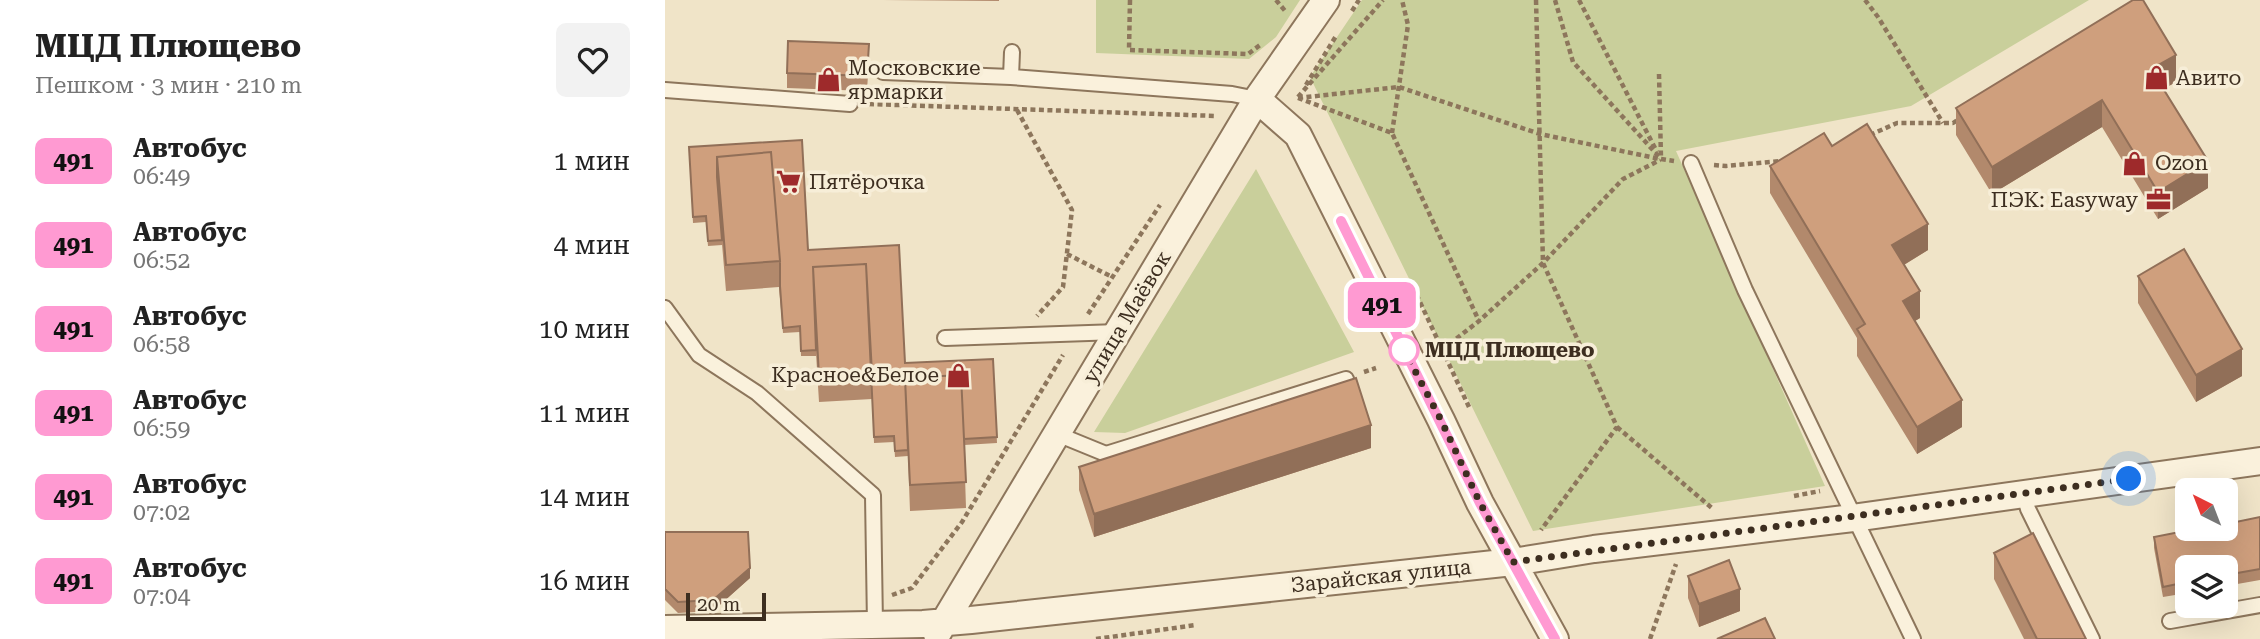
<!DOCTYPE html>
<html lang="ru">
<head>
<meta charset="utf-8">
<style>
  body { margin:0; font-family:"Roboto Serif",serif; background:#f2f2f2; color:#222; height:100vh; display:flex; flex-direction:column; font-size:26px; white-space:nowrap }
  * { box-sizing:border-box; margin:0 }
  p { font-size:23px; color:#767676 }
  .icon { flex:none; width:38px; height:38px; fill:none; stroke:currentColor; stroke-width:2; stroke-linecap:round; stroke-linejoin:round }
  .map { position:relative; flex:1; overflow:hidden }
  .side { display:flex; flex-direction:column; background:#fff; width:665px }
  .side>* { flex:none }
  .badge { padding:0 14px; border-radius:10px; font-size:24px; line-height:46px }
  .needle { width:46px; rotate:318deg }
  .buttons { position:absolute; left:1510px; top:478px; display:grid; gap:14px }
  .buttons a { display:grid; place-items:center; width:63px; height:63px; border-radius:10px; background:#fff; box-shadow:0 7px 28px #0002; font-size:35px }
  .scale { position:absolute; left:21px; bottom:18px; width:80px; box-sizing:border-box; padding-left:7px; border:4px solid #3d2e20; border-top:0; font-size:19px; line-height:24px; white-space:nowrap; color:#3d2e20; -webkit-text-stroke:5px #f7eed8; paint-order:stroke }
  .you { position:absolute; width:35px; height:35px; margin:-18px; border:5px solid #fff; border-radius:50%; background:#1a73e8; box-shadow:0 0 0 10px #1a73e833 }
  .map>.badge { position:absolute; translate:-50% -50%; box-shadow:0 0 0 4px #fff }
  .round { display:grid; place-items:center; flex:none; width:74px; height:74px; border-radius:10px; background:#f2f2f2 }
  .summary { display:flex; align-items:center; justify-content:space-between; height:119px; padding:0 35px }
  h1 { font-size:33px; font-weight:700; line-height:52px }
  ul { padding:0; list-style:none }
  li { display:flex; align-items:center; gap:21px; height:84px; padding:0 35px }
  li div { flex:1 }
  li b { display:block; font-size:26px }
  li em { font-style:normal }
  li .badge { min-width:77px; font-weight:700; text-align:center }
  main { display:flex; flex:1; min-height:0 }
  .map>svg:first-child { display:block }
</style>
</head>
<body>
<main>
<section class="side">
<div class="summary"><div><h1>МЦД Плющево</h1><p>Пешком · 3 мин · 210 m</p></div><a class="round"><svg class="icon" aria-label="heart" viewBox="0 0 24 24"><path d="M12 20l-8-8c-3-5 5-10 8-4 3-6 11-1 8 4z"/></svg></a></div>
<ul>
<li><span class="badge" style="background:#ff9ad2;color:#111">491</span><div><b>Автобус</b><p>06:49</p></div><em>1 мин</em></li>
<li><span class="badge" style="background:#ff9ad2;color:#111">491</span><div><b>Автобус</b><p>06:52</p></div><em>4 мин</em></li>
<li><span class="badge" style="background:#ff9ad2;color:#111">491</span><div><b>Автобус</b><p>06:58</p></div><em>10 мин</em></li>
<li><span class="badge" style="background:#ff9ad2;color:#111">491</span><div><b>Автобус</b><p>06:59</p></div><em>11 мин</em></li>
<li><span class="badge" style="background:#ff9ad2;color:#111">491</span><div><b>Автобус</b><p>07:02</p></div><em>14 мин</em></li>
<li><span class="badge" style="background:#ff9ad2;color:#111">491</span><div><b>Автобус</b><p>07:04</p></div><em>16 мин</em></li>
</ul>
</section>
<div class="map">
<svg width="1595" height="639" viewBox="0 0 1595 639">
  <rect width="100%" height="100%" fill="#f0e4c8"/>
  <path fill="#c9cf9b" d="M431,0h204l-24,37 -27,22 -153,-6z
    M697,0h727l-178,106 -235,45 149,335 -292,45 -223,-454z
    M591,169l98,183 -229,81 -31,-1z"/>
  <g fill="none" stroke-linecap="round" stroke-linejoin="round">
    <defs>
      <path id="lane" d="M218,72l128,5 221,17 25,5
        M346,77l1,-25
        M0,90l185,14
        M1026,163l54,127 168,349
        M0,308l34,47 58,38 116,102 2,130
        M280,338l173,-6
        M392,434l49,20 240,-75
        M1359,494l4,15 64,130
        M1505,621l90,-16"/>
      <path id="street" d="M592,99l41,36 143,285 39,83 75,136
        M0,629l258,-5 48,-4 542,-58 81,-13 259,-31 407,-57
        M272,634l320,-535 69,-99"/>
    </defs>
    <use href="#lane" stroke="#8d765c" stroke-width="18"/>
    <use href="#street" stroke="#8d765c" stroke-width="30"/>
    <path stroke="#8d765c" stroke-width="4.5" stroke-dasharray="5 3.5" stroke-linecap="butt" d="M465,0l-1,50 119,4 12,-9
      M611,0l10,12
      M871,0l7,263 74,164 -76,103
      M890,0l18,62 88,97 13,2
      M914,0l78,152
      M1200,0l13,17 65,106
      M687,11l7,-11
      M994,74l2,84
      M641,85l30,-49
      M633,97l85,-97
      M633,98l101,-11 141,47 120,25
      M633,98l94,35 87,188
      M204,104l348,12
      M352,110l55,100 -9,77 -26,29
      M727,133l16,-108 -6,-25
      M1205,135l27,-12h56l6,-4
      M1049,165l12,1 56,-5
      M402,254l45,23
      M748,287l56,120
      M423,314l72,-109
      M778,349l36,-28 64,-58 80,-84 37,-19
      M699,372l12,-4
      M952,427l96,82
      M1129,496l26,-5
      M227,595l20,-7 50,-66 101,-167
      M431,639l100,-14
      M985,639l26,-75"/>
    <use href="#lane" stroke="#faf1dc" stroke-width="14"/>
    <use href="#street" stroke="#faf1dc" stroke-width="26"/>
  </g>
  <path fill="#b2896c" d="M218,0h116v1z
    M204,58l-2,33 -80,-3v-15z
    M1511,82l-13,7 45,99 -50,31 -56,-92 -110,67 -36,-59v-27z
    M137,140l6,110 97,113 88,-4 4,84 -33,2 2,63 -56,3 -2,-55 -13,1 -1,-15 -20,1 -2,-45v1l-53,3 -3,-49v3h-15l-1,-24 -17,1 -4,-46 -53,4 -4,-47v1l-14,1 -2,-24 -13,1 -4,-76z
    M1167,146l96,104 -24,15 16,53 -5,3 47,106 -45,27 -60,-98v-18l-87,-145v-27z
    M1473,276l104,100 -46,26 -58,-99z
    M706,448l-277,89 -15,-47v-23z
    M1595,517v63l-34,6v-19h-39v26l-24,4 -9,-49v-11z
    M0,532l85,46 -37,33 -35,2 -13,-13z
    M1329,553l92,86h-62l-30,-60z
    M1023,576l52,35 -41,16 -11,-29z"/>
  <path fill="#916f58" d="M1511,55v27l-25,14v-27z
    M1437,100v27l-110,67v-27z
    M1543,161v27l-50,31v-27z
    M1263,224v26l-36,22v-27z
    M1255,291v27l-17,10v-27z
    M1577,349v27l-46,26v-27z
    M1297,400v27l-45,27v-27z
    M706,425v23l-277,89v-23z
    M85,568v10l-37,33v-11z
    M1075,589v22l-41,16v-23z"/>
  <path fill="#cf9f7d" stroke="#916f58" stroke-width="2" d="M1468,0h10l33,55 -25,14 57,92 -50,31 -56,-92 -110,67 -36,-59z
    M123,41l81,3 -2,32 -80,-3z
    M1202,124l61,100 -36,21 28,46 -17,10 59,99 -45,27 -60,-98 8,-5 -95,-158 54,-33 8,13z
    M137,140l6,110 91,-5 6,118 88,-4 4,78 -33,2 -3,-64 -56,3 3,72 -13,1 -1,-15 -20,1 -8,-173 -53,3 3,83 -15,1 -1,-25 -17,2 -3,-42v-25l-9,-109 -54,5v20l5,63 -14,1 -2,-25 -13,1 -4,-70z
    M106,152l9,109 -54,4 -9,-108z
    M1519,249l58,100 -46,26 -58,-99z
    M201,264l6,109 -53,3 -6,-109z
    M296,375l5,107 -56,3 -5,-107z
    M691,378l15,47 -277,89 -15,-47z
    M1595,517v52l-34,6v-8h-39v15l-24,5 -9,-50 46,-9h26v-4z
    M0,532h83l2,36 -37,32 -35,2 -13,-13z
    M1368,533l53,106h-49l-43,-86z
    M1064,560l11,29 -41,15 -11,-28z
    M1100,618l10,21h-58z"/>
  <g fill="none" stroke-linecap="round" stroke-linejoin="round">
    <defs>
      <path id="line" d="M676,221l139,282 75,136"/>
    </defs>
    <use href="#line" stroke="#fff" stroke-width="16"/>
    <use href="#line" stroke="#ff9ad2" stroke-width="10"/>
    <path stroke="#3d2e20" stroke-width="7" stroke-dasharray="0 12.6" d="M739,350l37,70 39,83 33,59 616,-83"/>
  </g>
  <defs>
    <symbol id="shop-bare" viewBox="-9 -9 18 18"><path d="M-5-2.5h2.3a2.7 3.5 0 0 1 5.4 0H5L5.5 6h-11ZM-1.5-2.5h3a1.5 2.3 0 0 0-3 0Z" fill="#9e2a2b" stroke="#f7eed8" stroke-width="2.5" paint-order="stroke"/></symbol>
    <symbol id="supermarket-bare" viewBox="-9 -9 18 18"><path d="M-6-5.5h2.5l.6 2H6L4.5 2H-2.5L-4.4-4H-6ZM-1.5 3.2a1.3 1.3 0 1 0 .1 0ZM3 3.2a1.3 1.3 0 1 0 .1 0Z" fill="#9e2a2b" stroke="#f7eed8" stroke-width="2.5" paint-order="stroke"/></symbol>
    <symbol id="office-bare" viewBox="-9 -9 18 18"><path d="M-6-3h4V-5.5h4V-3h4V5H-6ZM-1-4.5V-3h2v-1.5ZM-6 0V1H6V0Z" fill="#9e2a2b" stroke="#f7eed8" stroke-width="2.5" paint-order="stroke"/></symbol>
  </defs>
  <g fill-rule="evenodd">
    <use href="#shop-bare" x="1474" y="60" width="35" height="35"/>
    <use href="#shop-bare" x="146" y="62" width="35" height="35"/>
    <use href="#shop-bare" x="1452" y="146" width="35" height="35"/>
    <use href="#supermarket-bare" x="106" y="164" width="35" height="35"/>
    <use href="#office-bare" x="1476" y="182" width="35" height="35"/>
    <use href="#shop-bare" x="276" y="358" width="35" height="35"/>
  </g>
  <circle fill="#fff" stroke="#ff9ad2" stroke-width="3.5" cx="739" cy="350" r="14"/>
  <g text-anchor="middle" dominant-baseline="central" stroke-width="7" stroke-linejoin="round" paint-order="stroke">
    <g font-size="21" fill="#3d2e20" stroke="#f7eed8" text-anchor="start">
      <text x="183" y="68">Московские<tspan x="183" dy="24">ярмарки</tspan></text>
      <text x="1511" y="78">Авито</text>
      <text x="1490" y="163">Ozon</text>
      <text x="144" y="182">Пятёрочка</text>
      <text x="1473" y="200" text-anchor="end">ПЭК: Easyway</text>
      <text x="274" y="375" text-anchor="end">Красное&amp;Белое</text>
    </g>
    <g font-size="21" fill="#3d2e20" stroke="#f7eed8">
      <text transform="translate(462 317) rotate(-59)">улица Маёвок</text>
      <text transform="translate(716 576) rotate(-6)">Зарайская улица</text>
    </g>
    <g font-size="21" font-weight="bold" fill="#3d2e20" stroke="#f7eed8" text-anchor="start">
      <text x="760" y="350">МЦД Плющево</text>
    </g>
  </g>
</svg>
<div class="buttons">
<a><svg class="needle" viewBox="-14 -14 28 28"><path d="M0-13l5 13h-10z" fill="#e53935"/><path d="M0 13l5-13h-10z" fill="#767676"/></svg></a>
<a><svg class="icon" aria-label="layers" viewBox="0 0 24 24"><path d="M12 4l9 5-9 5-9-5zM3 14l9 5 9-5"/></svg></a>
</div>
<div class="scale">20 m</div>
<div class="you" style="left:1464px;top:479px"></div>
<b class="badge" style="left:717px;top:305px;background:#ff9ad2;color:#111">491</b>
</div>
</main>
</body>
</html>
